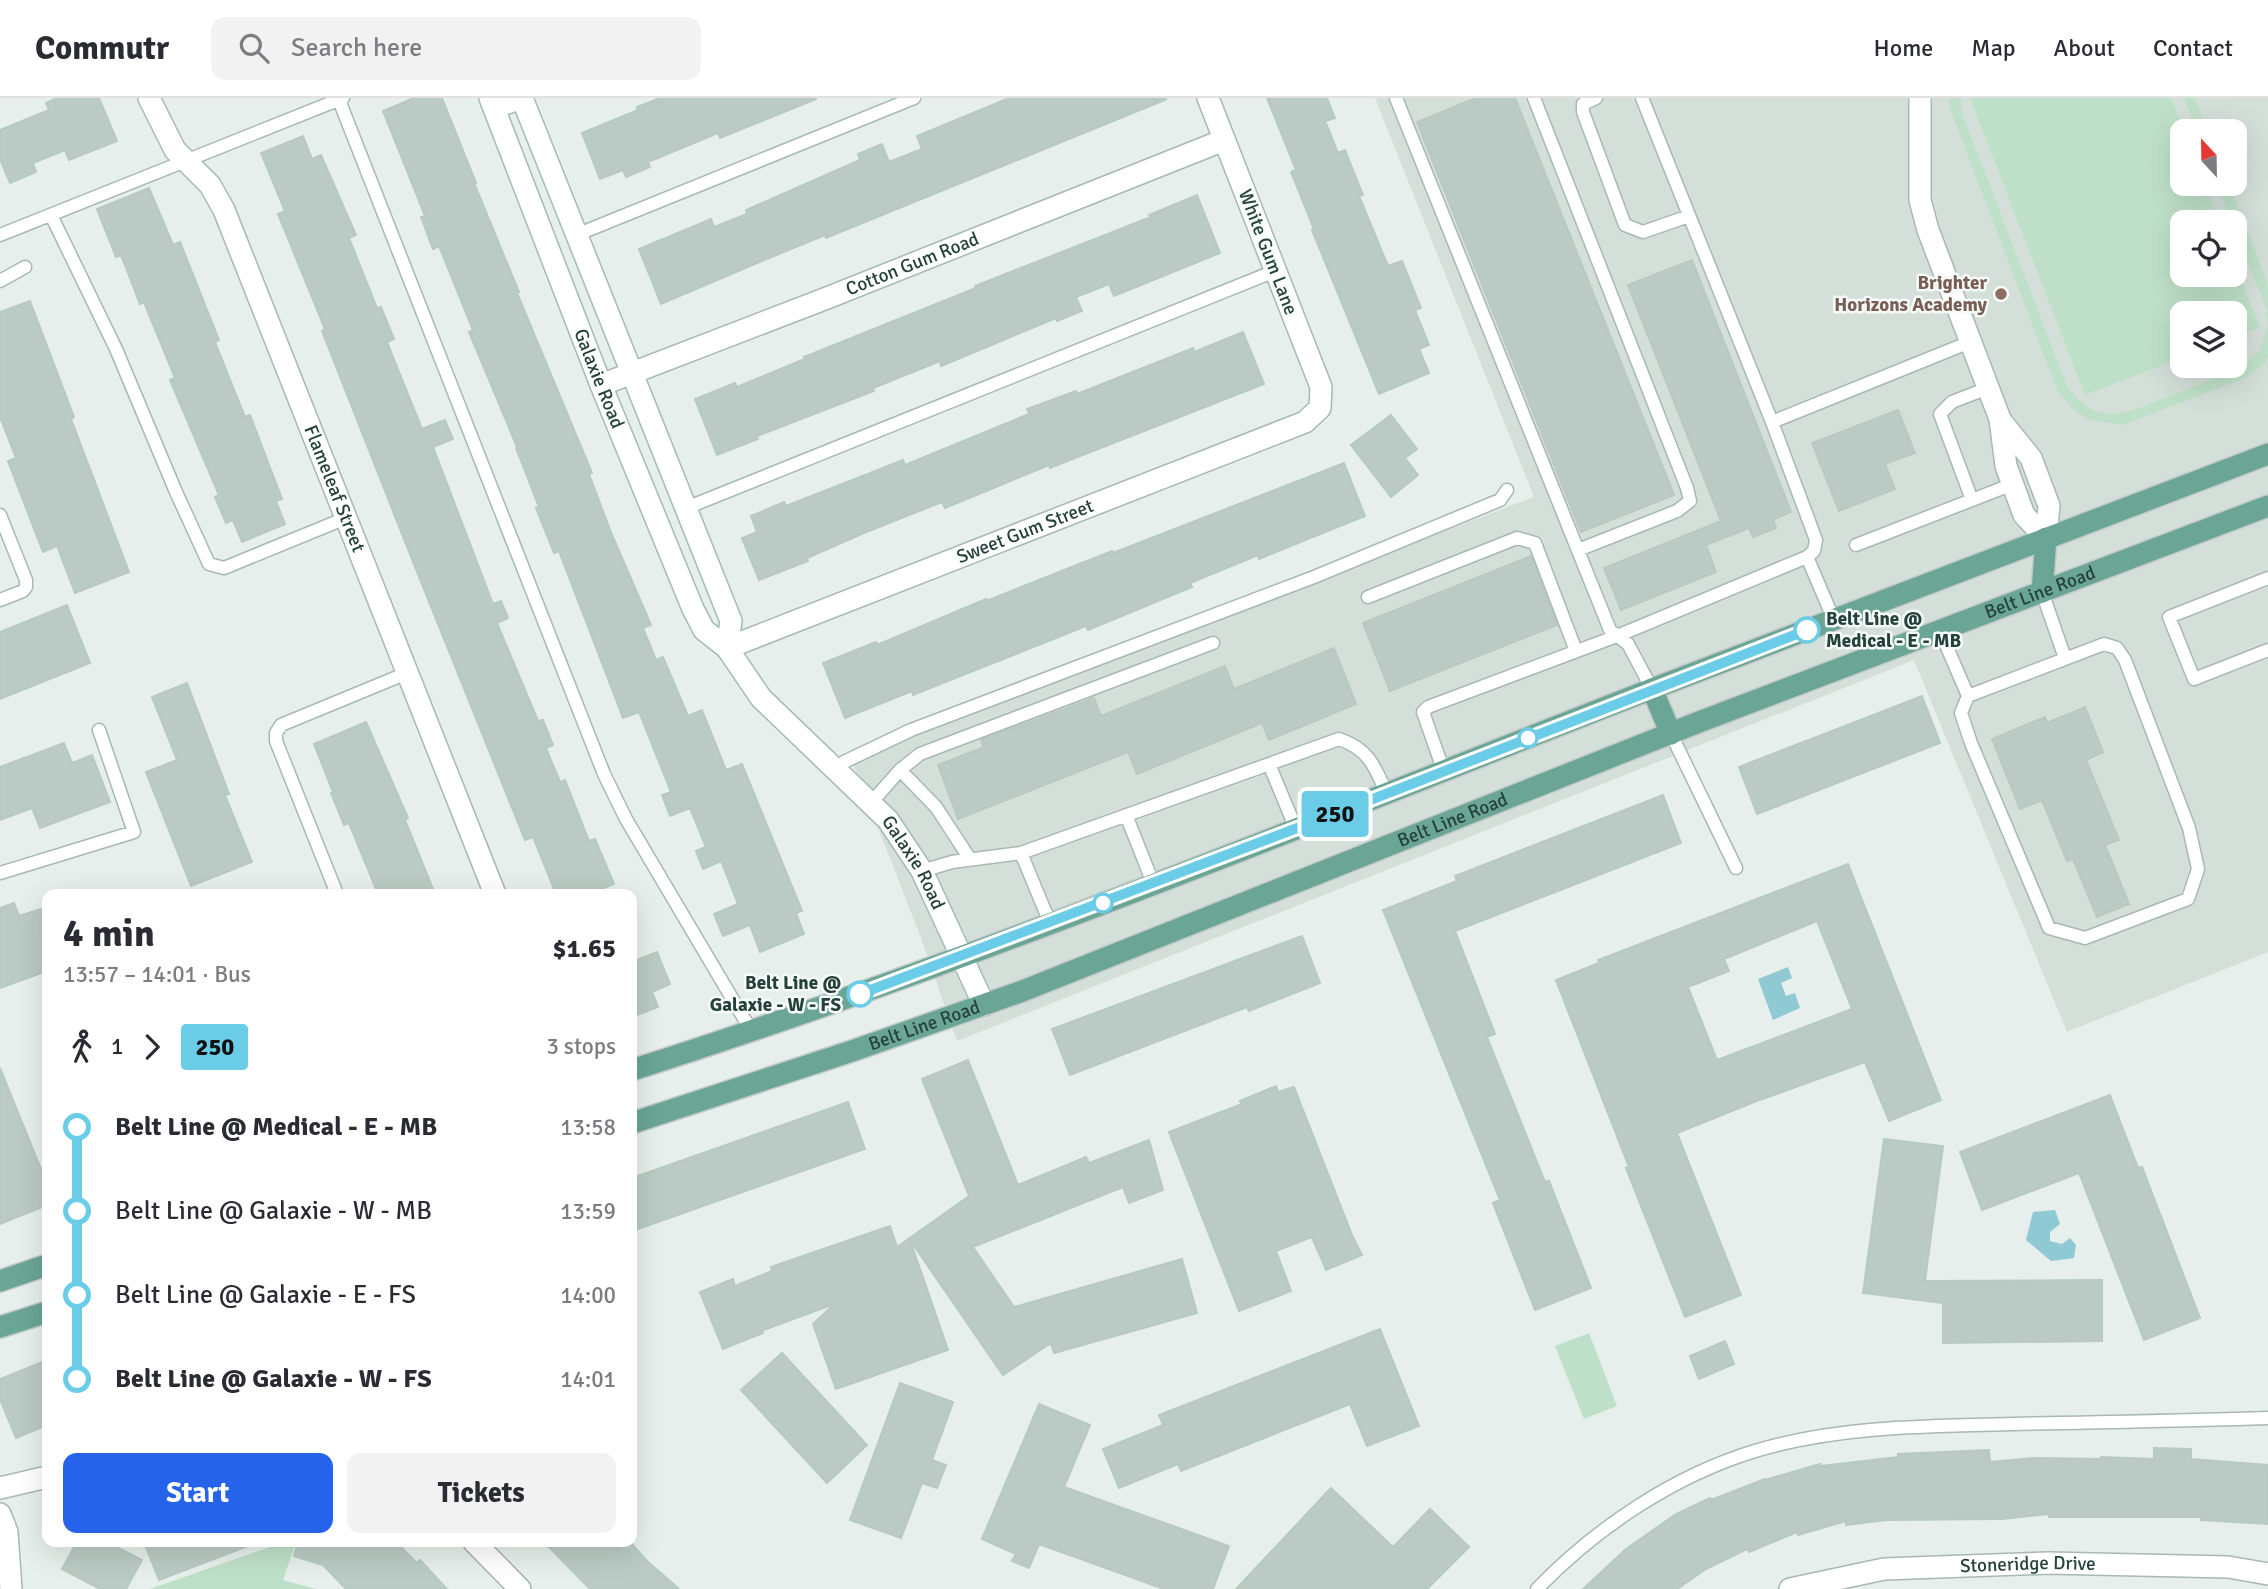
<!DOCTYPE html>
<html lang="en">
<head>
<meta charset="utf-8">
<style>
  body { margin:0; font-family:Signika,sans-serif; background:#f2f2f3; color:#2b2b33; height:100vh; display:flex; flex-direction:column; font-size:26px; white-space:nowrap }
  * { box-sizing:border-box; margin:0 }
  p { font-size:23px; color:#7c7c81 }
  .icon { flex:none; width:38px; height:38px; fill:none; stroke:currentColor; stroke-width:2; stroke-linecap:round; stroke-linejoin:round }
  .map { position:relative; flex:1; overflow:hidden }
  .details { position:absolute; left:42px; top:791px; width:595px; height:658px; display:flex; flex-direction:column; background:#fff; border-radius:14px; box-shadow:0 7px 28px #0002 }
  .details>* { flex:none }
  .badge { padding:0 14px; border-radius:5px; font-size:24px; line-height:46px }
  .needle { width:46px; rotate:338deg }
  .tools { position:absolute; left:2170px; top:21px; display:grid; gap:14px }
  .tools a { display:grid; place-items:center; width:77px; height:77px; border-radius:14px; background:#fff; box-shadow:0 7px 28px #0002; font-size:35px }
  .map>.badge { position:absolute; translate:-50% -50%; box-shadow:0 0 0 4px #fff }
  .legs { display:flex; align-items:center; gap:10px; height:77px; padding:0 21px; font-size:23px }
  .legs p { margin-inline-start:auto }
  .headline { display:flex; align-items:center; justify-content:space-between; height:119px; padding:0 21px }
  h1 { font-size:38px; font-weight:700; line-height:52px }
  .cta { display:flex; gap:14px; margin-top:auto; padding:14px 21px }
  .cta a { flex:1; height:80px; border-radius:14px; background:#2563eb; color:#fff; font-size:28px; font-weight:700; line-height:80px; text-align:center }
  .cta a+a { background:#f2f2f3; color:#2b2b33 }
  ul { padding:0 21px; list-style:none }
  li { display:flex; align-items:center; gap:24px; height:84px; font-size:26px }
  li i { display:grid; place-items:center; width:10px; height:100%; margin:0 9px; background:currentColor }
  li i::after { content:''; width:18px; height:18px; margin:-9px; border:5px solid; border-radius:50%; background:#fff }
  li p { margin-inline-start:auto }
  li:first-child i { background:linear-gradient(#0000 50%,currentColor 0) }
  li:last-child i { background:linear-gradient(currentColor 50%,#0000 0) }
  header { display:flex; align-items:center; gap:42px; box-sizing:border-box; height:98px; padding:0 35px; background:#fff; border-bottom:2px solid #e1e1e2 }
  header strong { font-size:33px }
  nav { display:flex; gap:38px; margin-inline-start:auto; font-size:24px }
  .search { width:490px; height:63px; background:#f2f2f3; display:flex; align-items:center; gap:18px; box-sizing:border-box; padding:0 24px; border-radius:14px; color:#7c7c81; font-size:26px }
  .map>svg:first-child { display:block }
</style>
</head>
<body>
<header>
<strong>Commutr</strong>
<div class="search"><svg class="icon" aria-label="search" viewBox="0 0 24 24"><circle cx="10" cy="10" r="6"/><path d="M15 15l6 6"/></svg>Search here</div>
<nav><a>Home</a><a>Map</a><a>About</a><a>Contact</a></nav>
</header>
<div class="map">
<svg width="2268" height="1491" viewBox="0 0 2268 1491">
  <rect width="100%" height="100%" fill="#e6efeb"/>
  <path fill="#d4dfda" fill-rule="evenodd" d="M1375,0h893v854l-201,80 -153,-372 -957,381 -36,-103 -71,-182 684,-259zM2182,33h53v53h-53zM2182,124h53v53h-53zM2182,215h53v53h-53z"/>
  <path fill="#bfe0c8" d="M1950,0h11l1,15 105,273c19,25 33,32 64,25l108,-42 20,-18 9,-26 -2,-16 -31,-80v-7h-3l-15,-38h12l39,100v73l-7,10 -16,11 -122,47 -33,-5 -14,-8 -18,-20 -109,-286z
    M1970,0h201l13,33 -2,53h22l15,38h-37v53h53v-11l25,64 -25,9v-24h-53v45l-97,37z
    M2184,0h11l13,33h-11z
    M1589,1235l28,73 -33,13 -29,-73z
    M284,1444h12l-13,38 33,9h-166z"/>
  <path fill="#8ec9d4" d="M1788,869l4,11 -11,5 5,13 9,-3 5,15 -27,12 -15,-41z
    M2055,1112l5,14 -10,8v9l12,3 8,-6 6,7 -2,13 -23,3 -25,-21 7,-28z"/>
  <path fill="#bbcac4" stroke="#b8c9c2" stroke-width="2" fill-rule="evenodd" d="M57,0h42l18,43 -48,19 -4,-10 -32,13 3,9 -26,11 -10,-24v-29l49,-20 -3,-7z
    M414,0h28l34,85h-2l45,109 -2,1 75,180 -3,1 21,56 41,95 -8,3 13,32 7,-3 25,59 14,-6 24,60 16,-6 60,147 -6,2 8,21 -44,18 -10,-27 -27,11 -9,-22 24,-10 -17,-43 -18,8 -7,-18 10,-4 -16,-39 -20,8 -8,-21 9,-3 -32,-80 -16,6 -64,-167 -5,2 -18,-45 3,-1 -23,-59 1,-1 -48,-115 4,-2 -34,-84 -6,3 -12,-32 4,-1 -42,-105z
    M660,0h156v1l-96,39 -2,-5 -70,29 2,5 -24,10 -3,-7 -23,9 -18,-46 56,-23 -1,-3z
    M1009,0l158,1 -341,139 -1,-3 -68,28 -96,41 -22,-55 72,-30 3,8 33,-13 -1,-4 114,-50 -2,-6 24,-10 7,18 33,-13 -5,-13z
    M1267,0h60l8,20 -10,3 13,32 7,-3 18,45 -4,1 29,70 14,-5 19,47 -6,2 14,35 -10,4 10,24 -50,21 -67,-164 2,-1 -23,-57 5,-2z
    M1476,0h39l159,397 -93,37 -164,-410z
    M303,38l9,23 9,-4 35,80 -7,3 28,70 4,-1 13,32 -7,3 35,87 23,-9 8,19 -20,8 60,157 8,-3 7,17 -11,5 41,98 5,-1 10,25 -7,3 14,34 5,-2 24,61 6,-2 19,45 -25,10h-33l-23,-57 -8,3 -110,-273 -93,-236 3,-2 -47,-115 7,-3 -24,-58z
    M149,90l24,57 7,-3 39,98 -4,2 30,75 5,-2 32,84 -6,2 9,23 -43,18 -9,-22 -7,3 -11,-26 4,-2 -49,-115 5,-2 -31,-76 -4,2 -19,-49 -5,2 -19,-48z
    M1197,97l23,58 -106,43 -5,-12 -33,13 6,14 -25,10 -1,-3 -115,48 -1,-5 -67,27 1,3 -117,45 1,3 -41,16 -22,-56 40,-16 2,4 68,-28 -1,-2 172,-69 -1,-2 176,-69 -2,-2z
    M1692,162l99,252 -18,8 3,8 -23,9 -4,-9 -43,17 10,27 -95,38 -17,-42 117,-47 -93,-236z
    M30,203l44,116 -3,2 58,153 -54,21 -18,-47 -14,6 -35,-91 8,-3 -16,-41v-105z
    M1243,234l21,52 -214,84 -1,-3 -104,43 -3,-6 -78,31 -57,25 1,3 -49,19 -17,-42 15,-6 -6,-16 33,-14 2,4 117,-46 2,5 124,-51 -2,-5 49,-18 1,3 116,-46 1,4z
    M1898,312l17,43 -30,11 10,25 -56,22 -27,-68z
    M1391,317l26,34 -12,9 13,17 -27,22 -40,-52z
    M1344,365l21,53 -106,43 -1,-4 -68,28 2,4 -104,43 -2,-4 -173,69 -1,-4 -67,27 -22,-55 53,-21 1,3 109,-46v2l126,-50 1,2z
    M1531,458l26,69 -167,66 -27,-68z
    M67,507l23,58 -90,36v-67z
    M1334,550l22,56 -87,36 -7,-17 -125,51 -9,-22 -170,67 -20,-54 46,-18 -3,-7 113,-42 7,18 124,-50 9,23z
    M187,585l42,111 -4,1 27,67 -61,24 -45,-114 31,-12 -25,-63z
    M1922,598l18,47 -183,71 -18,-47z
    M2085,609l18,45 -17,8 33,80 -14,5 24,59 -32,13 -24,-58 -6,2 -25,-61 -22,9 -28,-70 53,-22 2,6z
    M366,624l42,96 -3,2 30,74h-57l-29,-71 -5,2 -13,-32 2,-1 -19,-48z
    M64,645l8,20 20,-8 18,47 -70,26 -8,-20 -32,12v-53z
    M1663,697l18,48 -226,88 40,103 -8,3 58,145 4,-1 42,107 -56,22 -42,-107 7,-3 -117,-290 74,-29 -2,-5z
    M1848,766l93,236 -52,21 -24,-59 -111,40 -77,31 64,162 -56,22 -59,-149 3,-1 -73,-187 43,-17 -1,-3zM1817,823l35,88 -135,51 -29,-73 41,-16 -5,-12z
    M14,805l5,13 28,-9v64l-47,17v-80z
    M1302,838l18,47 -71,28 -2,-4 -177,68 -18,-46z
    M657,854l13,32 -18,8 6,15 -26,10v-55z
    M968,962l50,125 68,-28 3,6 60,-23 14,50 -34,13 -6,-16 -150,60 41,60 168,-48 15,54 -143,40 -3,-10 -48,32 -93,-135 38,110 -112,39 -23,-65 21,-20 -73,27 2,2 -40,16 -23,-57 33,-13 2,7 37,-15 -1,-4 119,-41 7,21 72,-51 -47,-117z
    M0,970l47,116v21l-47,19z
    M1276,988l2,6 16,-5 58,148 10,20 -36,15 -14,-33 -36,14 15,40 -52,20 -70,-179 73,-28 -2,-3z
    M2110,997l28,73 4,-1 58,151 -56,22 -65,-167 -97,37 -22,-58z
    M848,1004l17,47 -233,82v-53z
    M1884,1041l59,7 -18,135 177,-1v61l-159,2v-40l-80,-10z
    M1380,1231l39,97 -52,20 -17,-42 -169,67 -3,-7 -59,24 -16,-39 60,-24 -4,-10z
    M1725,1243l9,23 -35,15 -9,-23z
    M782,1255l85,92 -40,38 -86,-93z
    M47,1262v65l-31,13 -16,-39v-20z
    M900,1285l53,19 -21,58 14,5 -9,23 -15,-5 -21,55 -51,-18z
    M1039,1306l51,21 -26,62 165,59 -16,43h-49l-125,-45 -10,24 -17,-7 4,-7 -34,-15z
    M2154,1350l37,1v10l77,6v59l-67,-4v-3h-152v-3l-47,5 -115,1 -41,5v-4l-48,14 -1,-3 -48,20 -2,-3 -41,20 -29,20h-94l43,-40 50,-35 34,-16 1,2 54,-21v1l55,-16 1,2 77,-9v-3l91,-4 1,12 45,-4 66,1v-2l53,2z
    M1331,1390l62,59 37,-38 39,38 -42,42h-191z
    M77,1444h30l35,18 -16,29h-26l-38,-20z
    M144,1444h111l1,1 -97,37z
    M298,1444h98l21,21 3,-3 27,29h-101l-23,-24 -29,-9z
    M544,1444h86l17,19 32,28h-89z"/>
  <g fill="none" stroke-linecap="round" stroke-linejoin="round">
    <defs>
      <path id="lane" d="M1396,0l214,532 18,14 24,45
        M1534,0l153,390 3,13 -13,10 -99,39
        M1596,0l-13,6v8l42,113 18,7 46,-16
        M1642,0l130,324
        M339,2l265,674 22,45 126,213
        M51,117l65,134 60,143 33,72 15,4 122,-50
        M0,137l343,-137
        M576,137l338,-137
        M0,183l25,-14
        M1972,402l-32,-86 12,-12 36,-14
        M686,410l589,-237
        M0,417l26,65v7l-3,4 -23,9
        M1856,447l157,-61
        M2268,480l-99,39 25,62 74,-29
        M2042,494l23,66
        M1368,499l149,-59 18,5 41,108
        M1834,522l-27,-63 7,-6 2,-11 -44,-118 198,-80
        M1940,533l28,65 -7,17 10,30 78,185 36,10 103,-39 10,-30 -9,-41 -64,-168 -8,-12 -13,-4 -136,52
        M1671,636l65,134
        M1269,666l27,65
        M836,672l8,-8 67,-32 403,-153 186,-77 7,-10
        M900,672l36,37 34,52
        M1444,674l-21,-60 5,-5 189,-71 190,-79
        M871,705l29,-33 20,-16 293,-111
        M1126,717l27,68
        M1021,755l29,70
        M922,773l30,-9 69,-9 318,-114c30,10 36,28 48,55
        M0,775l134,-41 -35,-102
        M337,796l-61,-153v-8l5,-8 126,-52
        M1537,1491c59,-61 136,-113 218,-138 82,-25 172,-25 258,-27 85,-2 170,-3 255,-6"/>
      <g id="street">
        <path id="s1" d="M149,0l26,52 35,35 14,25 271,684"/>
        <path d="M1920,0v102l8,30 72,189 6,47 18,49 22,23"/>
        <path d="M494,10l27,-10"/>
        <path id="s2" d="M601,287l226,-87 397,-158"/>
        <path d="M2001,323l30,37 18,48 -3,32"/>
        <path id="s3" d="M727,550l578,-226 15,-14 1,-21 -113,-289"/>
        <path d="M0,1390l47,-11"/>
        <path d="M0,1416l7,18 4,57"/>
        <path d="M474,1444l46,47"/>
        <path id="s4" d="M1790,1491l94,-20 165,-6 179,4 40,7"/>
      </g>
      <g id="secondary">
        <path id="s5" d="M490,0l111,287 92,224 11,21 23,18 34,50 127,122 34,51 62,134"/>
        <path d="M522,0l209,523 -4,27"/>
      </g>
      <g id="primary">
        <path d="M2042,494l4,-54"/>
        <path d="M1652,591l19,45"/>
        <path d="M632,972c346,-110 682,-249 1020,-381 205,-80 411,-157 616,-235"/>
        <path id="s6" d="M632,1025l220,-72 168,-59 679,-270 569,-216"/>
        <path d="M0,1183l47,-16"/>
        <path d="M0,1229l47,-15"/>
      </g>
    </defs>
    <use href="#lane" stroke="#a8b8b2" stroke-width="15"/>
    <use href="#street" stroke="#a8b8b2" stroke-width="24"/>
    <use href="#secondary" stroke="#a4bbb3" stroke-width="24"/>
    <use href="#primary" stroke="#c2cac8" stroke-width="24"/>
    <use href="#lane" stroke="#fff" stroke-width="12"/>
    <use href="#street" stroke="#fff" stroke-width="21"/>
    <use href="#secondary" stroke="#fff" stroke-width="21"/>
    <use href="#primary" stroke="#6aa596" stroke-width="21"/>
  </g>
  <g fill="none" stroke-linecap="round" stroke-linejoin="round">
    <defs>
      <path id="line-1" d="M860,896l482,-183 465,-181"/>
    </defs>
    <use href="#line-1" stroke="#fff" stroke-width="16"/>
    <use href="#line-1" stroke="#6bcce7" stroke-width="10"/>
  </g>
  <circle fill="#8d6e63" stroke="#f7fbf9" stroke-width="2.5" cx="2001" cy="196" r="7"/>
  <g fill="#fff" stroke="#6bcce7" stroke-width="3.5">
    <circle cx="1807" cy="532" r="12"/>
    <circle cx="1528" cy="640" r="9"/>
    <circle cx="1103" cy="805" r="9"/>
    <circle cx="860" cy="896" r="12"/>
  </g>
  <g text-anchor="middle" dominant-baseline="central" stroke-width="5" stroke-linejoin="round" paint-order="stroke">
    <g font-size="19" fill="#24423a" stroke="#f7fbf9">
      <text transform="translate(1268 154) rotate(69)">White Gum Lane</text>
      <text stroke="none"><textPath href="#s2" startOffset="334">Cotton Gum Road</textPath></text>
      <text stroke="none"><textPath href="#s5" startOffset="301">Galaxie Road</textPath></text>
      <text stroke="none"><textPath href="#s1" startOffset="436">Flameleaf Street</textPath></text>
      <text stroke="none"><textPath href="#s3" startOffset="320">Sweet Gum Street</textPath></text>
      <text stroke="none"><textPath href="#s6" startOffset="1505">Belt Line Road</textPath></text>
      <text stroke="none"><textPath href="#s6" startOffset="875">Belt Line Road</textPath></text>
      <text stroke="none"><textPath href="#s5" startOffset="889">Galaxie Road</textPath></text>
      <text stroke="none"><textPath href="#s6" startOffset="308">Belt Line Road</textPath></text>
      <text stroke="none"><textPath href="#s4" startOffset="240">Stoneridge Drive</textPath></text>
    </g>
    <g font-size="19" font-weight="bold" fill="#785e54" stroke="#f7fbf9" text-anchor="end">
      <text x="1987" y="185">Brighter<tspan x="1987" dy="22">Horizons Academy</tspan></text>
    </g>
    <g font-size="19" font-weight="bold" fill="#24423a" stroke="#f7fbf9" text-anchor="start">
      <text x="1826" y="521">Belt Line @<tspan x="1826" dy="22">Medical - E - MB</tspan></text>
      <text x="841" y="885" text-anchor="end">Belt Line @<tspan x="841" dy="22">Galaxie - W - FS</tspan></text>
    </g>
  </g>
</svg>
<div class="tools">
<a><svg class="needle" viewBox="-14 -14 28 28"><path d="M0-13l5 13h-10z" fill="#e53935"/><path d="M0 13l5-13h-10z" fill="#7c7c81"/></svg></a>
<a><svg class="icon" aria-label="locate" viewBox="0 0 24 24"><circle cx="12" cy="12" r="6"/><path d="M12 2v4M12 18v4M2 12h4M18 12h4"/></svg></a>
<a><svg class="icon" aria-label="layers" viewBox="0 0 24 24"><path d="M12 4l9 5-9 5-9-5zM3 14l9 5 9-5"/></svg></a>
</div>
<b class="badge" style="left:1335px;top:716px;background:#6bcce7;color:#111">250</b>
<section class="details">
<div class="headline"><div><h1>4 min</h1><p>13:57 – 14:01 · Bus</p></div><b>$1.65</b></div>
<div class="legs"><svg class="icon" aria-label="walk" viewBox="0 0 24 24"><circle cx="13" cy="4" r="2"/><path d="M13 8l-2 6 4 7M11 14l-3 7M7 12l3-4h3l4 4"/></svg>1<svg class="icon" aria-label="forward" viewBox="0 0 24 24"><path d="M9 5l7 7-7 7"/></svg><b class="badge" style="background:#6bcce7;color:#111">250</b><p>3 stops</p></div>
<ul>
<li><i style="color:#6bcce7"></i><b>Belt Line @ Medical - E - MB</b><p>13:58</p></li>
<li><i style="color:#6bcce7"></i><span>Belt Line @ Galaxie - W - MB</span><p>13:59</p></li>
<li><i style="color:#6bcce7"></i><span>Belt Line @ Galaxie - E - FS</span><p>14:00</p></li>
<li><i style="color:#6bcce7"></i><b>Belt Line @ Galaxie - W - FS</b><p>14:01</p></li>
</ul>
<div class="cta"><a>Start</a><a>Tickets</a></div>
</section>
</div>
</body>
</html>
